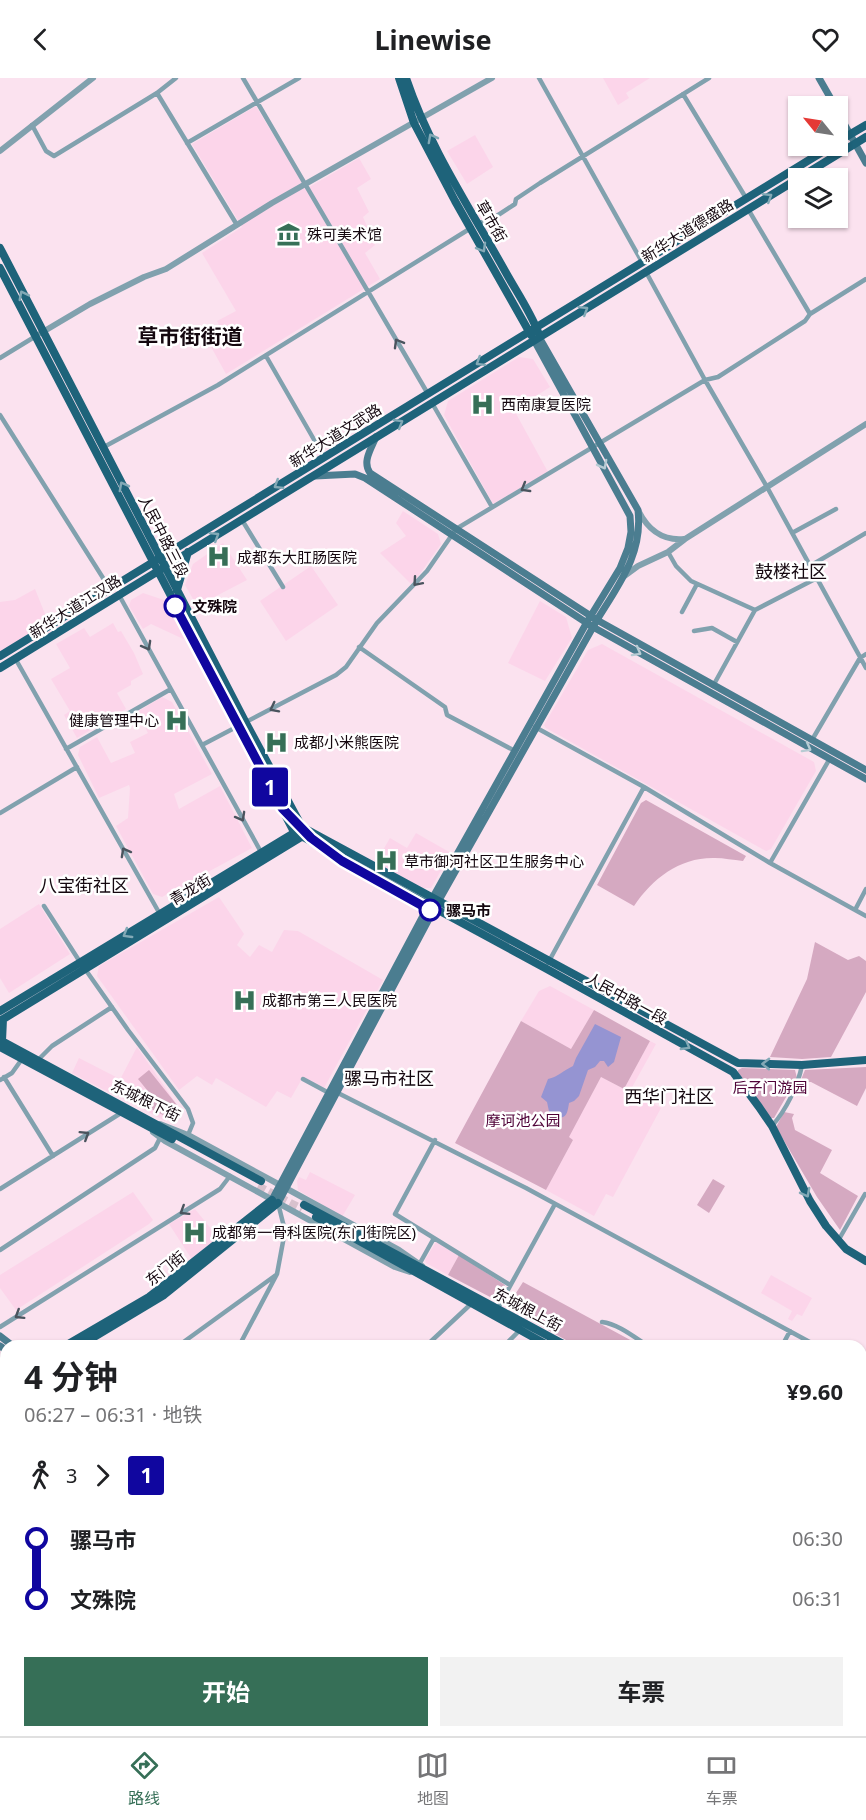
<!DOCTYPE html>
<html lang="zh">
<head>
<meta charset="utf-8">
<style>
  body { margin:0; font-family:"Noto Sans","Noto Sans SC",sans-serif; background:#f2f2f2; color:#202124; height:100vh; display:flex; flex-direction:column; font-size:22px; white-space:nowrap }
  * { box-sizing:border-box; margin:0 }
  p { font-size:20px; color:#757577 }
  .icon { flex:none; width:33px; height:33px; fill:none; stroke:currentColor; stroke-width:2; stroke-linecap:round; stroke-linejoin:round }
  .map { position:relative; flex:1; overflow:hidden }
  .details { position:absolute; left:0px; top:1262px; width:867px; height:398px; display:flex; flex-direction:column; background:#fff; border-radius:18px 18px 0 0; box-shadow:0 2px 4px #0004 }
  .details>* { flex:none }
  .badge { padding:0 12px; border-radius:4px; font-size:21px; line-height:39px }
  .needle { width:39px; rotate:300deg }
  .fabs { position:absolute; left:788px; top:18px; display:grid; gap:12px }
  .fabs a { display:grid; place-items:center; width:60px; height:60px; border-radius:0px; background:#fff; box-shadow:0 2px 4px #0004; font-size:30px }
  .map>.badge { position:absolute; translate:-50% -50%; box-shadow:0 0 0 3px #fff }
  .legs { display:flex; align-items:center; gap:9px; height:66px; padding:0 24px; font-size:20px }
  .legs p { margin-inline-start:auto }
  .head { display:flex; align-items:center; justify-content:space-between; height:102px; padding:0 24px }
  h1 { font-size:33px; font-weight:700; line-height:45px }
  .action { display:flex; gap:12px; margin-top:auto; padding:12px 24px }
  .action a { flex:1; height:69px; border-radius:0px; background:#366f57; color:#fff; font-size:24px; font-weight:700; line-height:69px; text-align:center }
  .action a+a { background:#f2f2f2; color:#202124 }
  ul { padding:0 24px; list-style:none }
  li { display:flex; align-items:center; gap:21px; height:60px; font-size:22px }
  li i { display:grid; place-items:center; width:9px; height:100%; margin:0 8px; background:currentColor }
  li i::after { content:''; width:15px; height:15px; margin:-8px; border:4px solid; border-radius:50%; background:#fff }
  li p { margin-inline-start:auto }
  li:first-child i { background:linear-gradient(#0000 50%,currentColor 0) }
  li:last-child i { background:linear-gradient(currentColor 50%,#0000 0) }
  header { display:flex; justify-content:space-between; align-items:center; height:78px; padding:0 24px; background:#fff; font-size:27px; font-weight:700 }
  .dock { display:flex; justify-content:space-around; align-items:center; height:84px; border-top:2px solid #e0e0e0; background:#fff; font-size:16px; color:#757577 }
  .dock a { display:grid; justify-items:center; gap:3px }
  .dock .on { color:#366f57 }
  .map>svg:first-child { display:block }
</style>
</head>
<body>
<header><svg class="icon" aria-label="back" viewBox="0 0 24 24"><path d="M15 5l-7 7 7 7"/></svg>Linewise<svg class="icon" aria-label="heart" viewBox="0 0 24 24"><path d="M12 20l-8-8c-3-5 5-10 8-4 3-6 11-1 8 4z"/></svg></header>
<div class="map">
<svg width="866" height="1658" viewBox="0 0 866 1658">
  <rect width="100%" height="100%" fill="#fbe2ef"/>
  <path fill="#fcd5ea" d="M603,0h47l-24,15 3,5 -11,7z
    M256,28l50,83 53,-31 12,21 -14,9 12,24 -6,5 12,28 -10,8 15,26 -154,95 -22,-40 15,-9 -2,-4 19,-10 -34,-58 40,-26 -50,-83z
    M475,57l18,32 -26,17 -20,-33z
    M519,279l14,2 17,28 -36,23 34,62 -55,32 -49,-89 4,-14z
    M403,433l35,23 3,10 -24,34 -6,6 -31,-31 26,-17 -10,-13z
    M223,465l24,37 -50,26 -12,-21 8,-21z
    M311,488l27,39 -52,36 -26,-40z
    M35,511l14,35 -49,29v-51l15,-2z
    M143,515l24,8 25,42 -41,-19 -8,5 -14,-23 2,-6z
    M540,523l26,16 6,21 -27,43 -37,-18z
    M113,545l5,9 3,-1 13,22 9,21 -12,7v4l-14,8 9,16 -49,29 -13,-23 6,-4 -19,-32 19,-11 -14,-24 28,-16 6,9z
    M602,566l212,118 2,9 -45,78 -5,2 -220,-123 -2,-3 44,-75z
    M162,619l10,5 40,72 -38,20 5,15 41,-23 32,62 -90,49 -9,-3 -37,-68 12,-8 2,-30 -1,-3 -30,13 -21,-43 2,-8 17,-10 14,26 24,-10 -5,-11 18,-9 -11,-21z
    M416,755l35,20 -20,35h-10l-45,-26 14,-24 17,10z
    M219,819l25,37 -7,11 13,12 9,-12 13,7 12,-22 14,1 85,49 -59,108 -21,-11 -12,21 -14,-7 -11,16 -50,-29 -4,7 -15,-9 -18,14 -82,-114 2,-10z
    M39,826l31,50 -61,39 -9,-15v-49z
    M550,908l44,24 -23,39 -50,-28 18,-30z
    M650,963l6,3 -26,47 31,17 -48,89 -7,-3 -12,22 -48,-26 27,-50 -5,-3 33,-60 23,12z
    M137,969l43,62 -15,12 -52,-28z
    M79,980l39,20 -8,15 -38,-20z
    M310,1094l45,23 -13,22 -44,-27 -1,-9 2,-4 7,3z
    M133,1114l20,28 -4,4 -133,86 -16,-22v-13z
    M195,1131l25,31 -27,21 -24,-37z
    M436,1164l23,13 -11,20 -22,-12 -1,-3z
    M771,1197l41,23 -10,18 -5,-2 -5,7 -4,-2 4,-8 -31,-18z
    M861,1442l5,3v76l-5,2z
    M100,1653h204l4,5h-202z
    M398,1653h48l-3,5h-46z"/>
  <path fill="#d5a9c1" d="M646,722l100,56 -3,5c-10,-1 -19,-3 -28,-3 -35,-1 -62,20 -81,48l-37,-21 44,-82z
    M815,864l33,18 11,-4 7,5v31l-35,65 -29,2 -32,-2 37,-78z
    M594,932l56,31 -26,48 -23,-12 -32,60 4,3 -27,50 -91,-47 66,-122 50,28z
    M866,989v21l-9,18 -46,-24h-3l-2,4 2,2 -5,5 -4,-2 4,-7 -3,-2 5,-12z
    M742,990l53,2 2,8 -23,40h-4l-32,-46v-2z
    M149,992l28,35 -14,10 -23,-12 7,-13 -9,-11z
    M784,1034l10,2 -2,4 3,12 37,20 -12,23 38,23 -18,34 -23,-33 -41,-70z
    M713,1101l12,7 -16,27 -12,-8z
    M459,1177l46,30 -5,9 -8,4 -44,-23z
    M523,1204l111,60 -3,3h-56l-63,-35 -3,-6z
    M866,1538v120h-207l4,-5h198v-114z"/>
  <path fill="#9594d2" d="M595,946l26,13 -7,25 -6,5 -4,-6h-4l-5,6 -7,3 -9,26 -5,5 -5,2c-2,14 -4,17 -19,13l-3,-14 -6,-5 7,-18c10,-2 16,-9 25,-13l3,-8z"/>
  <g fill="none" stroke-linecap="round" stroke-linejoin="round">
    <path stroke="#d8c1cd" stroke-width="8" stroke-dasharray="8 4" stroke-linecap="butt" d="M258,1108l44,23
      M861,1434l5,3"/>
    <path stroke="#81a1ae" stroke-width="4.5" d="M243,0l185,316
      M539,0l103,184
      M157,15l80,132
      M683,16l63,104
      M32,47l14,26 8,5 103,-63 19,-15
      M187,65l112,-65
      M748,131l62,105
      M478,145l11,-2 26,-17 1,-5 24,-16 169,-105
      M646,194l59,108 62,107 99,181
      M266,278l58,101
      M0,280l36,-22
      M432,325l60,104
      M0,337l110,174
      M102,370l116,-63 253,-157
      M242,442l41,67
      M792,455l44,-24
      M668,474l8,14 15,15 64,29 62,-32
      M810,488l56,-33
      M119,517l142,257
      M682,534l15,-28
      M694,553l18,-3 25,14
      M359,569l86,60 2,8 68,36
      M15,580l146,258
      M713,608l42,-76
      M535,649l109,60 126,76 96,53
      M812,662l48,-82 6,-4
      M202,667l134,-70 10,-8 31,-44 50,-52 29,-42 249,-149 13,-3 87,-56 5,-7 56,-35
      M66,671l105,-60
      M0,735l77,-46
      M770,785l59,-103
      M44,828l36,56
      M855,832l11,-21
      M548,885l96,-176
      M85,891l43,61 60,79 5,14 -5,12
      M38,982l14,-14 60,-39
      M4,999l49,79
      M303,1001l26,14
      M0,1002l12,-7 10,-14
      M336,1014l190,96 291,158
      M772,1048c14,-16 26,-40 30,-61
      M435,1062l-40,74 115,71
      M0,1111l121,-76
      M838,1163l27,-47
      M0,1172l155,-102 5,-10
      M420,1185l14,-25
      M498,1230l57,-104
      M602,1244c16,2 32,15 46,24
      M0,1249l220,-138 10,-13
      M178,1268l98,-71
      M239,1268l38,-72 8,-43 -7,-28
      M426,1268l46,-43
      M504,1268l15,-15
      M782,1268l8,-15
      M861,1292l5,3
      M0,1377l6,-3
      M0,1412l6,-4
      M0,1467l6,-4
      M370,1658l8,-5"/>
    <path stroke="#81a1ae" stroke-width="6" d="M0,73l93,-73
      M41,255l49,-29 54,-27 22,-8 106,-66 220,-125
      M638,432c10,20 24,31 46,29
      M623,499l15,-11 30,-14 17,-13 181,-115
      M160,1046l28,11 92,50 119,65 23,16
      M153,1054l12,9 230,126 15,5
      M0,1567l6,10
      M96,1653l7,5"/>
    <path stroke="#4b7d90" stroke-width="7" d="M819,0l16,28
      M837,33l29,52
      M376,359c-5,12 -14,25 -6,36l227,147 269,150
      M315,398l40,-2 10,4 228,149 273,152
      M272,1122l160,-301 155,-277 33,-54 8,-20 3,-16 -1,-16 -96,-176
      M278,1125l160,-301 159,-282c22,-36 46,-66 41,-110l-99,-173
      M0,1258l13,10
      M0,1268l6,4
      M861,1528l5,-1
      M619,1653l5,5
      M630,1653l4,5"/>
    <path stroke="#1e637a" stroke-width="8" d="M399,0l15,45 41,78 76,134
      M406,0c23,69 64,130 99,193 11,20 25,40 33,61
      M837,64l29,-17
      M0,170l246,475 56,104 436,236 64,2 64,-5
      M0,190l294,564 251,136 188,104 26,35 13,19 38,75 16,25 20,23 20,12
      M177,512l11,-38
      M0,578l832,-510
      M0,590l866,-531
      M0,933l299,-181
      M0,943l306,-187
      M0,962l261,141
      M2,963l1,-22
      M0,969l172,92
      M304,1127l263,141
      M316,1139l233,129
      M65,1268l84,-49 123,-97
      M79,1268l85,-51 114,-92
      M0,1306l6,-4
      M0,1314l6,-4
      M861,1370l5,-12
      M861,1393l5,-10
      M861,1422l5,3
      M861,1440l5,3
      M473,1658l4,-5
      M484,1658l4,-5"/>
  </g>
  <defs><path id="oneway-chevron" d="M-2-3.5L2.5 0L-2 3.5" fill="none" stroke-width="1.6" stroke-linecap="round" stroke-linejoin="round" transform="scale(1.5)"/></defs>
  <g stroke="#83a9b6">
    <use href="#oneway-chevron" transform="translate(432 60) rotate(-118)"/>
    <use href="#oneway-chevron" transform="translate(768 119) rotate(-32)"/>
    <use href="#oneway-chevron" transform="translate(482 170) rotate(60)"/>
    <use href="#oneway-chevron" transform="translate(23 217) rotate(-117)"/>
    <use href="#oneway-chevron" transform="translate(584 232) rotate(-32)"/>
    <use href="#oneway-chevron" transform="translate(480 284) rotate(148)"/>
    <use href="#oneway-chevron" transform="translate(399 345) rotate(-31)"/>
    <use href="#oneway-chevron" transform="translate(278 407) rotate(148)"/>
    <use href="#oneway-chevron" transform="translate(123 408) rotate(-118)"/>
    <use href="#oneway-chevron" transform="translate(215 458) rotate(-32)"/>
    <use href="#oneway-chevron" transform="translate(127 856) rotate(149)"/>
    <use href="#oneway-chevron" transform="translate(686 968) rotate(30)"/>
    <use href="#oneway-chevron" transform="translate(766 986) rotate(-179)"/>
    <use href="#oneway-chevron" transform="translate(806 1115) rotate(62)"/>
  </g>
  <g stroke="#4a545e">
    <use href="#oneway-chevron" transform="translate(398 265) rotate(-120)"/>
    <use href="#oneway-chevron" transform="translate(525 410) rotate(150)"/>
    <use href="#oneway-chevron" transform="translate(417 504) rotate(131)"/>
    <use href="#oneway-chevron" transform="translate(147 568) rotate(61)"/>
    <use href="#oneway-chevron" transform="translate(274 630) rotate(153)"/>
    <use href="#oneway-chevron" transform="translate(241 739) rotate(61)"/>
    <use href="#oneway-chevron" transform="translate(125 774) rotate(-119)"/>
    <use href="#oneway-chevron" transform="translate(85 1057) rotate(-32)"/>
    <use href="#oneway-chevron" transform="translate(184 1133) rotate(148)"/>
    <use href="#oneway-chevron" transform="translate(19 1237) rotate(148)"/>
  </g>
  <g stroke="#b7cbd3">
    <use href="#oneway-chevron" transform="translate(603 387) rotate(62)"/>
    <use href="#oneway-chevron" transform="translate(637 574) rotate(29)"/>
    <use href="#oneway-chevron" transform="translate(807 670) rotate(29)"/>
  </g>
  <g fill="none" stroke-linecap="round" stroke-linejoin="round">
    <defs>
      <path id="line-1" d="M175,528l107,202 29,30 31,23 88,49"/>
    </defs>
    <use href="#line-1" stroke="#fff" stroke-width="14"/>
    <use href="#line-1" stroke="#10069f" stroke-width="9"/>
  </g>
  <defs>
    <symbol id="museum-bare" viewBox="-9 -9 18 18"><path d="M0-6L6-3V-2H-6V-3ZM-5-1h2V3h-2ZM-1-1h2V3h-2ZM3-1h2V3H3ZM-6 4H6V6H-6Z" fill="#366f57" stroke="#fff" stroke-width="2.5" paint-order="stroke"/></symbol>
    <symbol id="hospital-bare" viewBox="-9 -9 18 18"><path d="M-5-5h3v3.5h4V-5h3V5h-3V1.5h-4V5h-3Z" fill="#366f57" stroke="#fff" stroke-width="2.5" paint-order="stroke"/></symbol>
  </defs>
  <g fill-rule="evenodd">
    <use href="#museum-bare" x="272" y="140" width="33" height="33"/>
    <use href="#hospital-bare" x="466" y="310" width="33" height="33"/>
    <use href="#hospital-bare" x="202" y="462" width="33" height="33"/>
    <use href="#hospital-bare" x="160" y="626" width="33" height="33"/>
    <use href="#hospital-bare" x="260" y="648" width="33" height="33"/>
    <use href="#hospital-bare" x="370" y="766" width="33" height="33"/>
    <use href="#hospital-bare" x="228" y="906" width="33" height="33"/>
    <use href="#hospital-bare" x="178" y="1138" width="33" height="33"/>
  </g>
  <g fill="#fff" stroke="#10069f" stroke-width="3">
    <circle cx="175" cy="528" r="10"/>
    <circle cx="430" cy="832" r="10"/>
  </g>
  <g text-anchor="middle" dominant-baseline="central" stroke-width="5" stroke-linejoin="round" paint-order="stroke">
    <g font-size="15" fill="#14070f" stroke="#fff">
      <text transform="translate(492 143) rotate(60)">草市街</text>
      <text transform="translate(687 152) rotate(-32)">新华大道德盛路</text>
      <text transform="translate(335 357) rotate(-32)">新华大道文武路</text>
      <text transform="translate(164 458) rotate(63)">人民中路三段</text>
      <text transform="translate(75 528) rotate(-32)">新华大道江汉路</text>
      <text transform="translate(190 811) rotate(-31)">青龙街</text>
      <text transform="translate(627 920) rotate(29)">人民中路一段</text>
      <text transform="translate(146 1022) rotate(26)">东城根下街</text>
      <text transform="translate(165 1190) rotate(-38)">东门街</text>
      <text transform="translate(528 1231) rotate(28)">东城根上街</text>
    </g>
    <g font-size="15" fill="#14070f" stroke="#fff" text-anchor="start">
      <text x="307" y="156">殊可美术馆</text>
      <text x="501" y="326">西南康复医院</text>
      <text x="237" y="479">成都东大肛肠医院</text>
      <text x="159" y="642" text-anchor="end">健康管理中心</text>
      <text x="294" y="664">成都小米熊医院</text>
      <text x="404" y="783">草市御河社区卫生服务中心</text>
      <text x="262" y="922">成都市第三人民医院</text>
      <text x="212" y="1154">成都第一骨科医院(东门街院区)</text>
    </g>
    <g font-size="15" font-weight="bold" fill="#14070f" stroke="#fff" text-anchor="start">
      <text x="192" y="528">文殊院</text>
      <text x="446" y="832">骡马市</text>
    </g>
    <g font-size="15" fill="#4e0137" stroke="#fff">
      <text x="770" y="1009">后子门游园</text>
      <text x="523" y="1042">摩诃池公园</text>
    </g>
    <g font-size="18" fill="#14070f" stroke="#fff">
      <text x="791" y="493">鼓楼社区</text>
      <text x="84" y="807">八宝街社区</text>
      <text x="389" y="1000">骡马市社区</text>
      <text x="669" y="1018">西华门社区</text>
    </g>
    <g font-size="21" font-weight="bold" fill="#14070f" stroke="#fff">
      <text x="190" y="258">草市街街道</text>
    </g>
  </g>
</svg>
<div class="fabs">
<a><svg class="needle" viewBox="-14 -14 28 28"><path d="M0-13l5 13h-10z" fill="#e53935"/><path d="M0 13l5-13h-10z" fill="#757577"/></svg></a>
<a><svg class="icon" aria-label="layers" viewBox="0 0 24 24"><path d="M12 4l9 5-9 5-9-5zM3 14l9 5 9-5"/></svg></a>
</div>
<b class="badge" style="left:270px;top:709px;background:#10069f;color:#fff">1</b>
<section class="details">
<div class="head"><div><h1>4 分钟</h1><p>06:27 – 06:31 · 地铁</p></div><b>¥9.60</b></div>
<div class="legs"><svg class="icon" aria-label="walk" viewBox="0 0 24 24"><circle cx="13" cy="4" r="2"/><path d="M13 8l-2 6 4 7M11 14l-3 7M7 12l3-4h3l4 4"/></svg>3<svg class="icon" aria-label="forward" viewBox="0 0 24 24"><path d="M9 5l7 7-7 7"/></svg><b class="badge" style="background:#10069f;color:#fff">1</b></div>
<ul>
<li><i style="color:#10069f"></i><b>骡马市</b><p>06:30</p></li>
<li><i style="color:#10069f"></i><b>文殊院</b><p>06:31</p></li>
</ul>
<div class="action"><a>开始</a><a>车票</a></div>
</section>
</div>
<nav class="dock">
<a class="on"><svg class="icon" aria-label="directions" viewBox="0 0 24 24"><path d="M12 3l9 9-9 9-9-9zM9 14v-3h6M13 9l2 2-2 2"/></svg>路线</a>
<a><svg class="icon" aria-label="map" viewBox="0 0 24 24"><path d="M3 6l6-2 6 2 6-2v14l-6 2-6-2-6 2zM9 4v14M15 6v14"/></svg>地图</a>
<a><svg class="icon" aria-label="tickets" viewBox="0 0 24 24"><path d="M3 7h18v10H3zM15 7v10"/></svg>车票</a>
</nav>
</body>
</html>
